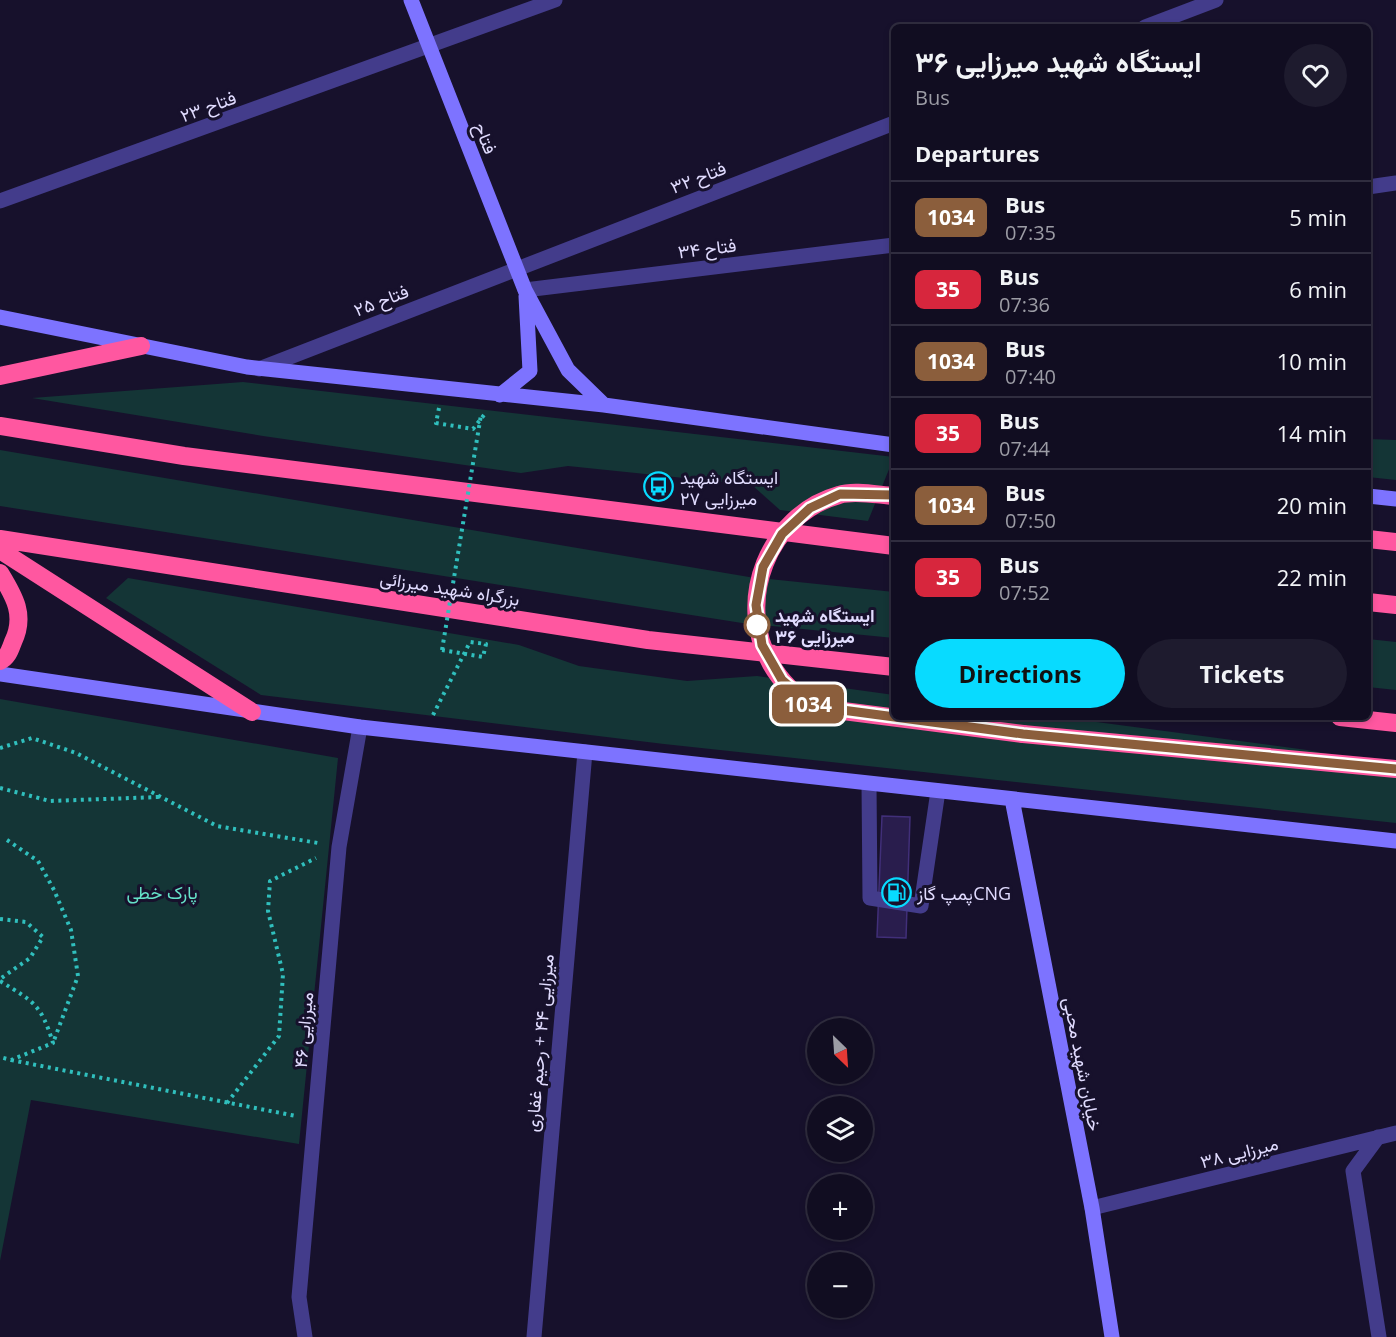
<!DOCTYPE html>
<html lang="en">
<head>
<meta charset="utf-8">
<style>
  body { margin:0; font-family:"Open Sans",Vazirmatn,sans-serif; background:#1e1b2e; color:#f1f3f6; height:100vh; display:flex; flex-direction:column; font-size:22px; white-space:nowrap }
  * { box-sizing:border-box; margin:0 }
  p { font-size:20px; color:#9c9ca5 }
  .icon { flex:none; width:33px; height:33px; fill:none; stroke:currentColor; stroke-width:2; stroke-linecap:round; stroke-linejoin:round }
  .map { position:relative; flex:1; overflow:hidden }
  .panel { position:absolute; left:891px; top:24px; width:480px; height:696px; display:flex; flex-direction:column; background:#110d21; border-radius:9px; box-shadow:0 3px 9px #0003,0 0 0 2px #302d3f }
  .panel>* { flex:none }
  .badge { padding:0 12px; border-radius:9px; font-size:21px; line-height:39px }
  .needle { width:39px; rotate:155deg }
  .buttons { position:absolute; left:807px; top:1018px; display:grid; gap:12px }
  .buttons a { display:grid; place-items:center; width:66px; height:66px; border-radius:50%; background:#110d21; box-shadow:0 3px 9px #0003,0 0 0 2px #302d3f; font-size:30px }
  .map>.badge { position:absolute; translate:-50% -50%; box-shadow:0 0 0 3px #fff }
  h2 { padding:0 24px; font-size:22px; line-height:54px }
  .round { display:grid; place-items:center; flex:none; width:63px; height:63px; border-radius:32px; background:#1e1b2e }
  .summary { display:flex; align-items:center; justify-content:space-between; height:102px; padding:0 24px }
  h1 { font-size:28px; font-weight:700; line-height:45px }
  .primary-button { display:flex; gap:12px; margin-top:auto; padding:12px 24px }
  .primary-button a { flex:1; height:69px; border-radius:36px; background:#08dbff; color:#111; font-size:24px; font-weight:700; line-height:69px; text-align:center }
  .primary-button a+a { background:#1e1b2e; color:#f1f3f6 }
  ul { padding:0; list-style:none }
  li { display:flex; align-items:center; gap:18px; height:72px; padding:0 24px; border-top:2px solid #302d3f }
  li div { flex:1 }
  li b { display:block; font-size:22px }
  li em { font-style:normal }
  li .badge { min-width:66px; font-weight:700; text-align:center }
  .map>svg:first-child { display:block }
</style>
</head>
<body>
<div class="map">
<svg width="1396" height="1337" viewBox="0 0 1396 1337">
  <rect width="100%" height="100%" fill="#17112c"/>
  <path fill="#143536" d="M243,382l651,75 -26,64 -88,-11 -28,-25 -184,-19 -47,7 -258,-37 -231,-38z
    M1368,439l28,1v40l-28,-3z
    M0,450l749,127 145,15v46l-152,-15 -742,-117z
    M128,578l391,67 60,21 108,15 70,-5 137,19v22h165l248,33 89,17v56l-732,-79 -403,-49 -155,-97z
    M1368,639l28,3v48l-28,-3z
    M0,699l338,59 -39,386 -268,-44 -31,161z"/>
  <path fill="#291d4d" stroke="#412f79" stroke-width="1.5" d="M882,816l28,1 -4,121 -29,-1z"/>
  <g fill="none" stroke-linecap="round" stroke-linejoin="round">
    <path stroke="#30bfbd" stroke-width="4" stroke-dasharray="3 4.5" stroke-linecap="butt" d="M439,408l-3,15 37,6 11,-14
      M433,715l37,-73 16,2 -3,13 -41,-7
      M0,748l32,-10 44,15 141,73 101,17
      M0,788l50,13 109,-4
      M7,840l31,21 16,29 17,40 7,46 -25,67
      M0,919l26,3 17,15 -13,21 -30,21
      M0,981c34,21 41,23 53,62l-42,17 -11,-3
      M11,1060l285,56
      M227,1103l52,-67 4,-62 -15,-63 2,-30 46,-23"/>
    <path stroke="#433c8b" stroke-width="15" d="M869,784l1,114 51,8 17,-115"/>
    <path stroke="#433c8b" stroke-width="15" d="M1145,27l71,-27
      M1368,187l28,-4
      M0,201l555,-201
      M525,290l369,-45
      M259,369l635,-246
      M1378,1137l-25,34 26,166
      M1092,1208l304,-75
      M305,1337l-6,-40 40,-450 21,-120
      M534,1337l51,-585"/>
    <path stroke="#7d73ff" stroke-width="15" d="M411,0l114,290 43,80 36,35
      M0,317l247,50 357,38 290,40
      M500,395l30,-24 -4,-75
      M1368,496l28,3
      M0,674l360,53 1036,114
      M1012,799l80,409 20,129"/>
    <path stroke="#ff57a0" stroke-width="18" d="M0,376l141,-30
      M0,426l184,30 710,90
      M0,539l648,101 246,27
      M1368,539l28,3
      M0,550l252,162
      M0,573c14,23 26,42 13,69 -3,8 -5,15 -13,19
      M1368,602l28,3
      M1340,717l56,6
      M1023,734l373,35"/>
    <path stroke="#30bfbd" stroke-width="4" stroke-dasharray="3 4.5" stroke-linecap="butt" d="M442,650l39,-235"/>
    <path stroke="#ff57a0" stroke-width="18" d="M894,496c-16,-1 -40,-6 -55,-1 -71,20 -104,106 -68,169 10,18 24,30 41,43l211,27"/>
  </g>
  <g fill="none" stroke-linecap="round" stroke-linejoin="round">
    <defs>
      <path id="line" d="M894,495l-54,-1 -30,14 -28,26 -19,33 -7,38 6,40 20,35 30,26 211,28 373,35"/>
    </defs>
    <use href="#line" stroke="#fff" stroke-width="14"/>
    <use href="#line" stroke="#8b5e3c" stroke-width="9"/>
  </g>
  <defs>
    <symbol id="bus-ring" viewBox="-11 -11 22 22"><circle r="9.5" fill="#17112c" stroke="#08dbff" stroke-width="1.5"/><path d="M-5-6H5V4H4V6H2V4H-2V6H-4V4H-5ZM-3.5-4V0h7V-4ZM-3.5 1.2v1.5H-2V1.2ZM2 1.2v1.5H3.5V1.2Z" fill="#08dbff"/></symbol>
    <symbol id="fuel-ring" viewBox="-11 -11 22 22"><circle r="9.5" fill="#17112c" stroke="#08dbff" stroke-width="1.5"/><path d="M-5.5-6h7V0h2V4h1.3V-2.5L3-4.5l.8-.8L6-3V5H2.5V1h-1V6h-7ZM-4.2-4.7v3.2H.2V-4.7Z" fill="#08dbff"/></symbol>
  </defs>
  <g fill-rule="evenodd">
    <use href="#bus-ring" x="642" y="470" width="33" height="33"/>
    <use href="#fuel-ring" x="880" y="876" width="33" height="33"/>
  </g>
  <circle fill="#fff" stroke="#8b5e3c" stroke-width="3" cx="757" cy="625" r="12"/>
  <g text-anchor="middle" dominant-baseline="central" stroke-width="6" stroke-linejoin="round" paint-order="stroke">
    <g font-size="18" fill="#e1dcff" stroke="#17112c">
      <text transform="translate(208 106) rotate(-20)">فتاح ۲۳</text>
      <text transform="translate(486 138) rotate(68)">فتاح</text>
      <text transform="translate(698 177) rotate(-21)">فتاح ۳۲</text>
      <text transform="translate(707 248) rotate(-7)">فتاح ۳۴</text>
      <text transform="translate(381 300) rotate(-21)">فتاح ۲۵</text>
      <text transform="translate(450 588) rotate(9)">بزرگراه شهید میرزائی</text>
      <text transform="translate(303 1030) rotate(-85)">میرزایی ۴۶</text>
      <text transform="translate(539 1043) rotate(-85)">میرزایی ۴۴ + رحیم غفاری</text>
      <text transform="translate(1083 1064) rotate(79)">خیابان شهید محبی</text>
      <text transform="translate(1239 1152) rotate(-14)">میرزایی ۳۸</text>
    </g>
    <g font-size="18" fill="#e1dcff" stroke="#17112c" text-anchor="start">
      <text x="680" y="477">ایستگاه شهید<tspan x="680" dy="21">میرزایی ۲۷</tspan></text>
      <text x="917" y="893">پمپ گازCNG</text>
    </g>
    <g font-size="18" font-weight="bold" fill="#e1dcff" stroke="#17112c" text-anchor="start">
      <text x="775" y="615">ایستگاه شهید<tspan x="775" dy="21">میرزایی ۳۶</tspan></text>
    </g>
    <g font-size="18" fill="#65e2c8" stroke="#17112c">
      <text x="162" y="892">پارک خطی</text>
    </g>
  </g>
</svg>
<div class="buttons">
<a><svg class="needle" viewBox="-14 -14 28 28"><path d="M0-13l5 13h-10z" fill="#e53935"/><path d="M0 13l5-13h-10z" fill="#9c9ca5"/></svg></a>
<a><svg class="icon" aria-label="layers" viewBox="0 0 24 24"><path d="M12 4l9 5-9 5-9-5zM3 14l9 5 9-5"/></svg></a>
<a>+</a>
<a>−</a>
</div>
<b class="badge" style="left:808px;top:704px;background:#8b5e3c;color:#fff">1034</b>
<section class="panel">
<div class="summary"><div><h1>ایستگاه شهید میرزایی ۳۶</h1><p>Bus</p></div><a class="round"><svg class="icon" aria-label="heart" viewBox="0 0 24 24"><path d="M12 20l-8-8c-3-5 5-10 8-4 3-6 11-1 8 4z"/></svg></a></div>
<h2>Departures</h2>
<ul>
<li><span class="badge" style="background:#8b5e3c;color:#fff">1034</span><div><b>Bus</b><p>07:35</p></div><em>5 min</em></li>
<li><span class="badge" style="background:#d7263d;color:#fff">35</span><div><b>Bus</b><p>07:36</p></div><em>6 min</em></li>
<li><span class="badge" style="background:#8b5e3c;color:#fff">1034</span><div><b>Bus</b><p>07:40</p></div><em>10 min</em></li>
<li><span class="badge" style="background:#d7263d;color:#fff">35</span><div><b>Bus</b><p>07:44</p></div><em>14 min</em></li>
<li><span class="badge" style="background:#8b5e3c;color:#fff">1034</span><div><b>Bus</b><p>07:50</p></div><em>20 min</em></li>
<li><span class="badge" style="background:#d7263d;color:#fff">35</span><div><b>Bus</b><p>07:52</p></div><em>22 min</em></li>
</ul>
<div class="primary-button"><a>Directions</a><a>Tickets</a></div>
</section>
</div>
</body>
</html>
